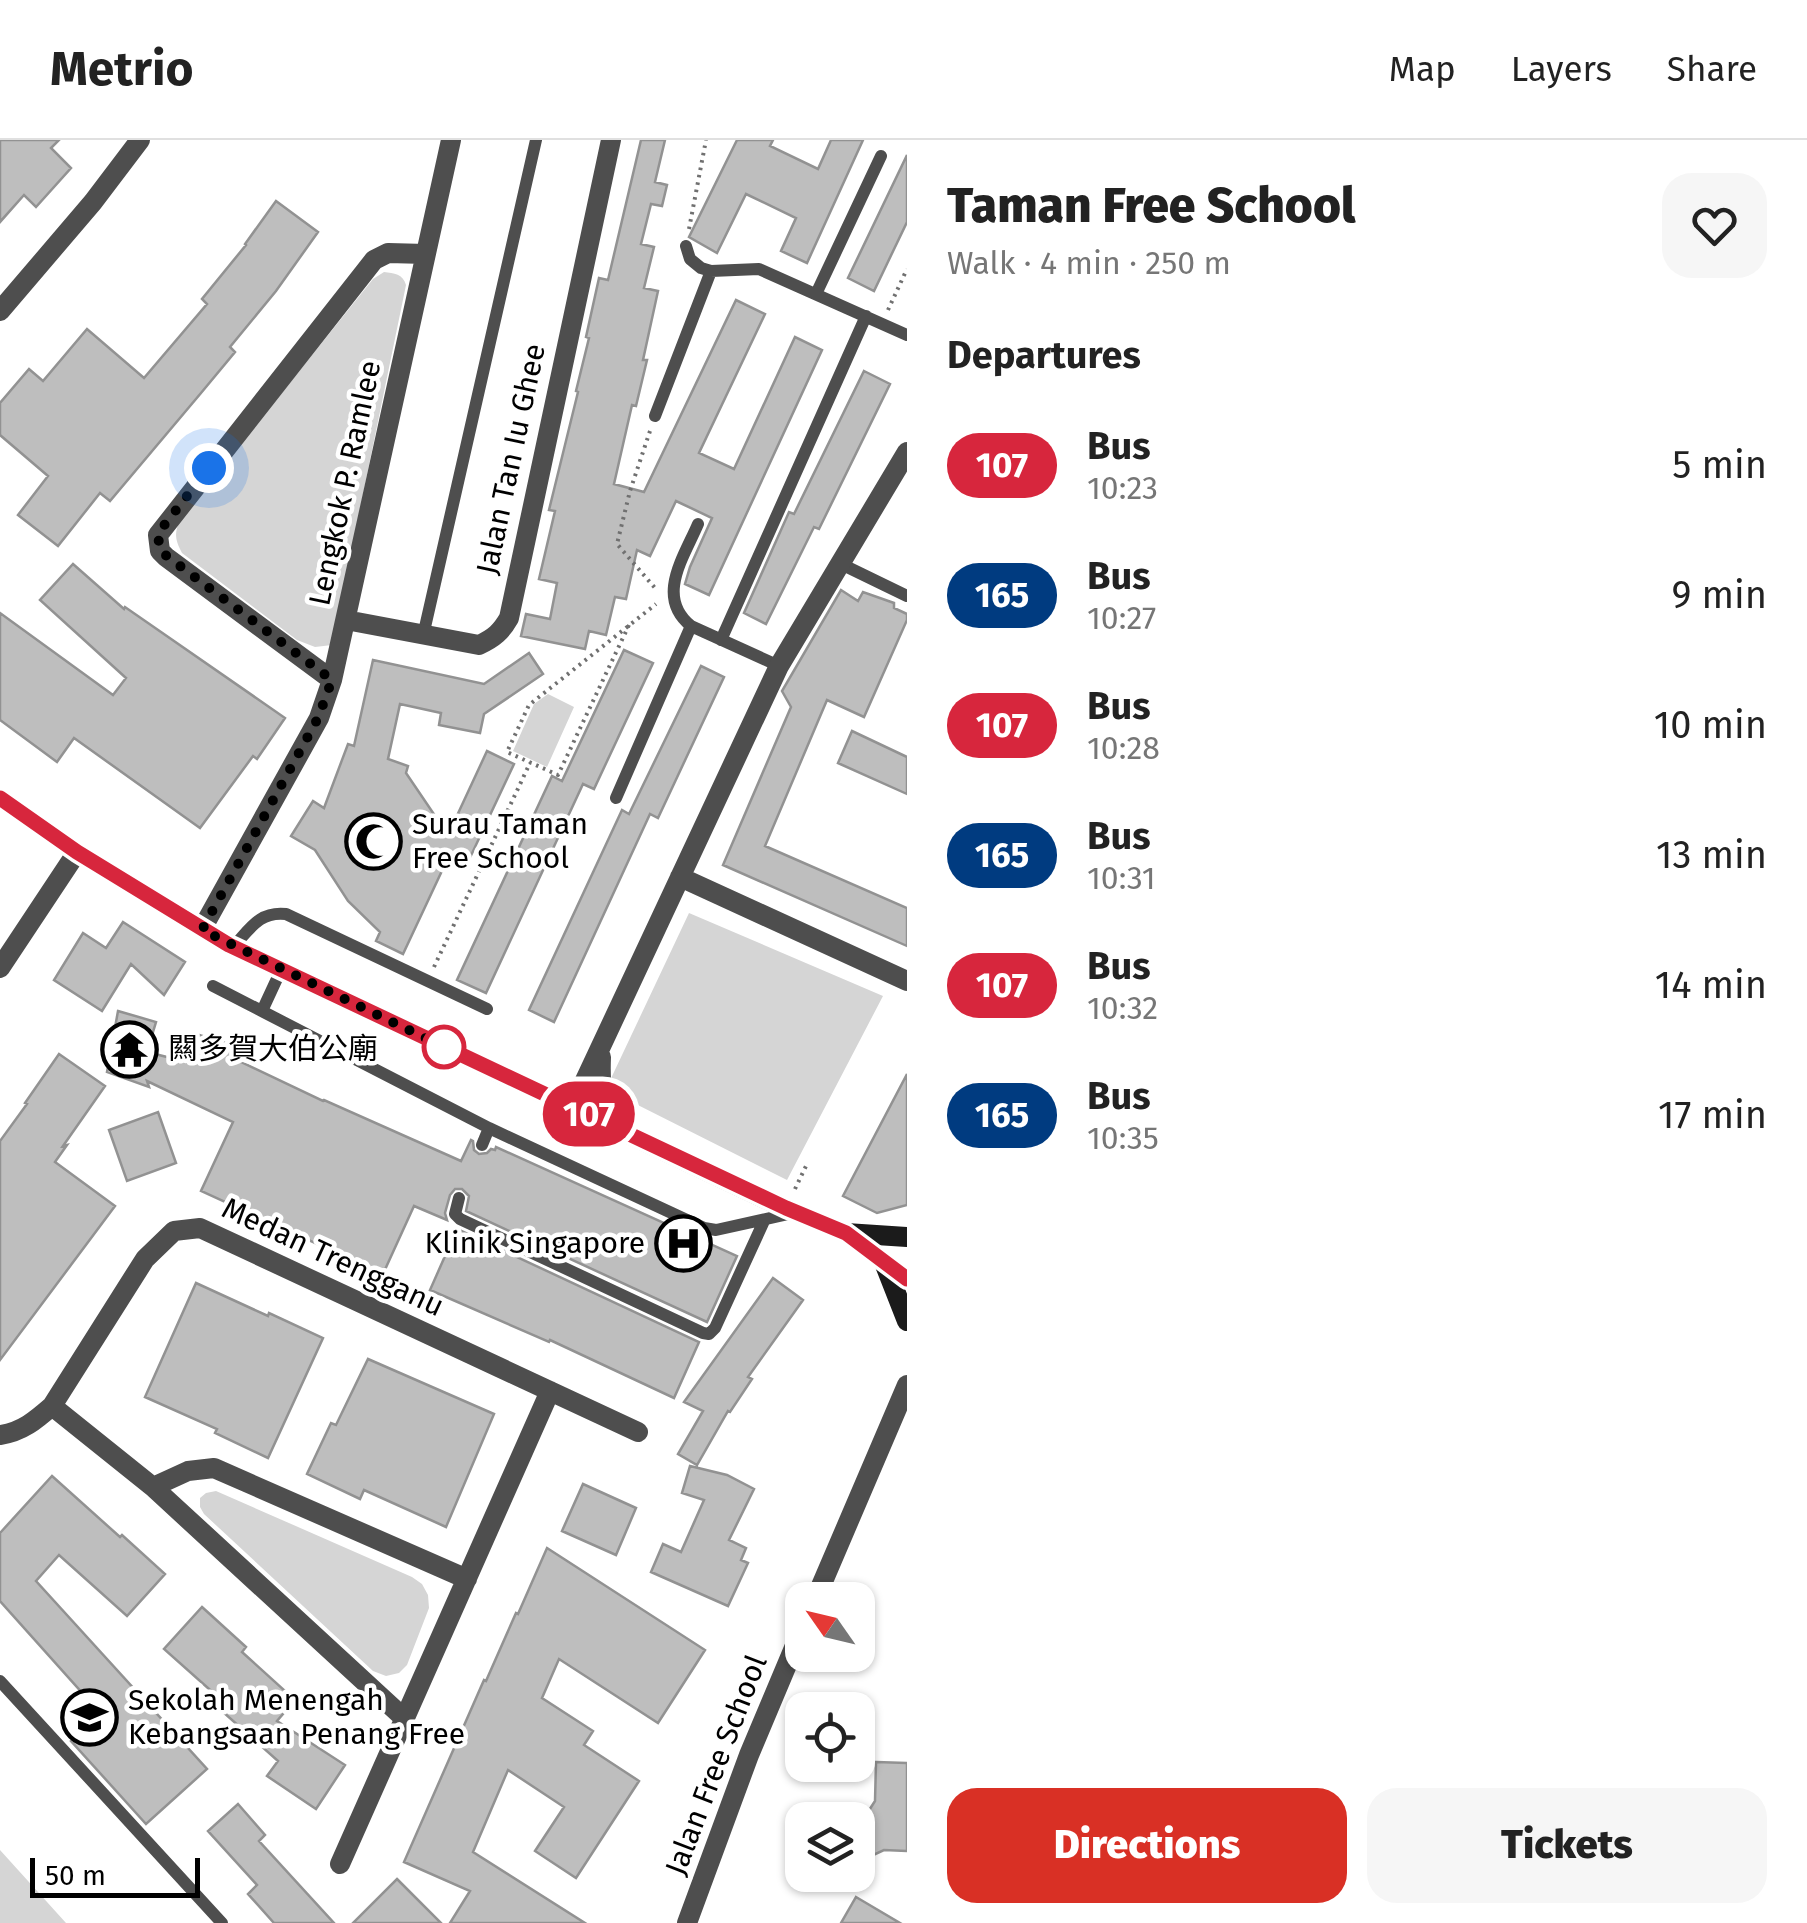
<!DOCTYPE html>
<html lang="en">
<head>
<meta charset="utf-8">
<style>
  body { margin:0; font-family:"Fira Sans","Noto Sans SC",sans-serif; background:#f6f6f6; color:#222; height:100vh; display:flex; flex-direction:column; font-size:38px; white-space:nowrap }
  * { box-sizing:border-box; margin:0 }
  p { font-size:32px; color:#767676 }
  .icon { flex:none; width:55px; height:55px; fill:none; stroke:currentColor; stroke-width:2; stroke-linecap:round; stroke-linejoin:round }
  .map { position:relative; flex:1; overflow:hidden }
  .drawer { display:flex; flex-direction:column; background:#fff; width:900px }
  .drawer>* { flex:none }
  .badge { padding:0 20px; border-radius:32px; font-size:35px; line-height:65px }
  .needle { width:65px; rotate:304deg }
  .buttons { position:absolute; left:785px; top:1442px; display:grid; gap:20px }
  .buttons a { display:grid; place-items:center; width:90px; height:90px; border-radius:20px; background:#fff; box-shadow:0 2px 8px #0004; font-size:50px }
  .scale { position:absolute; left:30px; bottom:25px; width:170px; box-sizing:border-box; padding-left:10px; border:5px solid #000; border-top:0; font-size:28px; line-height:35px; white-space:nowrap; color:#000; -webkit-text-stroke:8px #fff; paint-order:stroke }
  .you { position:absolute; width:50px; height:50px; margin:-25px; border:8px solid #fff; border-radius:50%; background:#1a73e8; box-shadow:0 0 0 15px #1a73e833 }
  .map>.badge { position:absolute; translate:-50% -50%; box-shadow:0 0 0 5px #fff }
  h2 { padding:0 40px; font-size:38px; line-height:90px }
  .round { display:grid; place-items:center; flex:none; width:105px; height:105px; border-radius:30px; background:#f6f6f6 }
  .head { display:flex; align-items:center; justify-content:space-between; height:170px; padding:0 40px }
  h1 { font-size:48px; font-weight:800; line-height:75px }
  .action { display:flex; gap:20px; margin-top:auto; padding:20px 40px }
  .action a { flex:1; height:115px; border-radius:30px; background:#d93025; color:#fff; font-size:40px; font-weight:800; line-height:115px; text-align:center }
  .action a+a { background:#f6f6f6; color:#222 }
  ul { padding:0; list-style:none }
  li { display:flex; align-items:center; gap:30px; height:130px; padding:0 40px }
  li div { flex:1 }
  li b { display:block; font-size:38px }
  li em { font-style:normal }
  li .badge { min-width:110px; font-weight:700; text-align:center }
  header { display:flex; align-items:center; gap:60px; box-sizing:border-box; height:140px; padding:0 50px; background:#fff; border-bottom:2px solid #e0e0e0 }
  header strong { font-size:48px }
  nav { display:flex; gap:55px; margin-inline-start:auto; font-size:35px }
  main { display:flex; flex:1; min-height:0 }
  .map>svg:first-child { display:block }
</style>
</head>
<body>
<header>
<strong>Metrio</strong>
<nav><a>Map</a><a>Layers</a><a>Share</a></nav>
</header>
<main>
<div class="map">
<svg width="907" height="1783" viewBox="0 0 907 1783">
  <rect width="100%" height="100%" fill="#fff"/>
  <path fill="#d5d5d5" d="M384,132c10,1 19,2 22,13l-74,360 -17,2 -18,-7 -115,-87c-7,-13 -8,-20 -2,-33l193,-241z
    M548,554l26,13 -27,60 -34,-16 21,-47z
    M689,773l194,83 -96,184 -181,-91z
    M216,1351l196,86 10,7 6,11 1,13 -22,57 -8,8 -13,3 -13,-5 -169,-157 -4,-7v-9l6,-5z
    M0,1710l66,73h-66z"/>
  <path fill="#bebebe" stroke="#929292" stroke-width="2.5" d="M0,0h59l-8,8 20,20 -35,39 -12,-12 -24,27z
    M641,0h24l-10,42 12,3 -5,21 -11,-2 -10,40 13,3 -10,41 14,3 -15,69h4l-11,46 -4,-1 -18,79 30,8 92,-192 29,14 -66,139 35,16 61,-132 27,13 -113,245 -24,-11 5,-17 22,-49 -36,-17 -26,55 -13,-6 -11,49 -11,-2 -9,38 -17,-4 -4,18 -64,-13 5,-22 24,5 7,-36 -18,-4 16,-68 -6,-1 29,-118 -2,-1 13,-53 -3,-1 13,-59 9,2z
    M737,0h36l-3,6 48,23 13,-29h32l-56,123 -26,-12 15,-33 -50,-24 -29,59 -28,-16z
    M907,15v67l-33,69 -26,-13z
    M276,61l42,31 -42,59 -46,56 5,5 -34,41 -91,108 -10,-8 -42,53 -40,-31 30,-39 -48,-41v-32l29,-34 14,12 44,-52 57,49 63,-74 -5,-5 44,-54 -1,-1z
    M864,231l26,13 -71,145 -5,-2 -48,97 -22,-11 45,-101 5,2z
    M73,424l51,45 1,-2 160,111 -28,41 -4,-3 -53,72 -126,-90 -17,24 -57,-42v-107l113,82 13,-17 -86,-78z
    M841,450l17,11 5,-9 31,11v5l13,6v6l-43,97 -37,-17 -62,146 142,62v38l-184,-81 68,-158 -9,-16z
    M624,510l29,13 -59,126 -11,-5 -97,209 -29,-13 95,-204 10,5z
    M529,513l14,21 -59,40 -4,19 -41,-8 2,-12 -41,-9 -12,55 20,7 -2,7 42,62 39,-84 27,13 -47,100 3,4 -22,-10 -45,96 -27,-13 4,-9 -32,-31 -33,-51 -24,-14 22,-35 11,7 24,-64 6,2 19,-86 111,24z
    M701,526l23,11 -66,141 -8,-4 -96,208 -25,-12 93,-200 7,4z
    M852,591l55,26v37l-69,-31z
    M123,782l62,40 -21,33 -33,-31 -29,47 -48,-31 29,-47 23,15z
    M118,871l38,11 -9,30 36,9 13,-27 33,10 17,8 -5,10 82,39 1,-1 137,61 10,-21 2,1 1,9 5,4 8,-1 4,-4 4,1 1,-3 241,109 -30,66 -241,-111 3,-15 -7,-7h-7l-5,6 -5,18 2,7 -33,-14 -31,68 -182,-83 32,-69 -86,-41 2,6 -42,-15z
    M59,914l46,32 -42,60 4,-1 -12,17 60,44 -115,154v-219l27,-37 -2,-1z
    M907,934v131l-30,8 -34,-17z
    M158,972l18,51 -49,18 -18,-51z
    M457,1089l242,113 -25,56 -124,-58 -1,2 -119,-52z
    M773,1138l30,22 -55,77 4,2 -22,33 -2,-1 -31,54 -19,-11 25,-43 -19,-9z
    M196,1143l72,33 1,-3 54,25 -55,120 -53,-25 2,-4 -72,-32z
    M368,1219l126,55 -48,113 -82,-37 -4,9 -53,-25 24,-51 5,2z
    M690,1326l37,9 27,14 -25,51 17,8 -5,12 7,3 -20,43 -77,-34 12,-28 18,8 23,-52 -22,-7z
    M52,1336l68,61 2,-2 43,39 -38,42 -68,-61 -23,26 171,188 -61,55 -75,-83 30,-27 -101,-113v-68z
    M583,1344l53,24 -20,47 -54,-24z
    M547,1408l158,102 -47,73 -99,-64 -17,39 51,33 -9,14 55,36 -63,97 -41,-27 29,-44 -56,-37 -35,82 112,71h-135l20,-32 -66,-29 80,-182 2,1 30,-68 2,1z
    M202,1467l44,40 -4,5 53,48 -18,21 68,44 -29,44 -49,-33 11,-15 -65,-58 5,-6 -54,-48z
    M876,1622l31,1v88l-23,-1 -26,12v-43l8,-4 9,-14z
    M238,1664l27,31 -6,6 75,82h-60l-26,-29 9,-9 -49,-54z
    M397,1739l44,44h-88z
    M856,1757l44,26h-59z"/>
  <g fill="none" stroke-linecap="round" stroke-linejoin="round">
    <path stroke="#707070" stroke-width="4" stroke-dasharray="2.5 5" stroke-linecap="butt" d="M689,89l17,-89
      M888,170l19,-41
      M650,291l-20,60 -13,53 38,44
      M629,485l-71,150 -51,-23 22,-47 127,-101
      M434,827l96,-204
      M795,1049l13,-27"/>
    <path stroke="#4e4e4e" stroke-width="12" d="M686,106l4,13 11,9 10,3 48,-2 148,66
      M816,154l65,-138
      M655,276l56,-145
      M698,384c-14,33 -43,73 -7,102l88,40
      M839,423l68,33
      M423,496l113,-496
      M721,500l145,-324
      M616,658l75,-172
      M233,807c17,-18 26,-36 53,-33l201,95
      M213,846l276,142 215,100 12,2 77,-17
      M262,871l19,-41
      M482,1005l7,-17
      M459,1058l-4,16 5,5 243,114 6,1 6,-6 49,-107
      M0,1541l222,242"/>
    <path stroke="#4e4e4e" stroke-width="20" d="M346,480l133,25c15,-7 22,-13 30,-27l102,-478
      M332,540l-166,-123 -6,-6 -2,-16 216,-275 14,-7 38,1
      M680,737l227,104
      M202,789l117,-211 13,-38 119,-540
      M0,828l77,-116
      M601,917c-1,26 0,50 17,71
      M573,966l206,-440 128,-214
      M52,1266l101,81 252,232
      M0,1295c22,-3 36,-15 52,-29l93,-147 29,-28 26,-3 438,204
      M153,1347l35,-16 26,-3 253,111
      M340,1724l210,-473"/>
    <path stroke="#4e4e4e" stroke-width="20" d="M0,171l93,-109 47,-62
      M815,1460l92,-215
      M687,1783l62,-168 53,-126"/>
    <path stroke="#1b1b1b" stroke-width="20" d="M0,658l77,54 152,93 556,263 61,25 61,46
      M846,1093l61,4
      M885,1125l22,56"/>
  </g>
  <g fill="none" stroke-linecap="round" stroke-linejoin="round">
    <defs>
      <path id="line" d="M0,658l77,54 152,93 557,263 60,25 61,46"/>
    </defs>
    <use href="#line" stroke="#fff" stroke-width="22"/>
    <use href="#line" stroke="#d7263d" stroke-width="15"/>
    <path stroke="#000" stroke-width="10" stroke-dasharray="0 18" d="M209,328l-47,60 -4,7 2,16 172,129 -14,38 -116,212 242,117"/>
  </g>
  <defs>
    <symbol id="mosque-ring" viewBox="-11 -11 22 22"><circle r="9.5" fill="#fff" stroke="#000" stroke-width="1.5"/><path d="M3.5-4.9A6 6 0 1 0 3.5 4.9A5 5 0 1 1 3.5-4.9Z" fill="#000"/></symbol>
    <symbol id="temple-ring" viewBox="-11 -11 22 22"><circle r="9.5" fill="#fff" stroke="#000" stroke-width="1.5"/><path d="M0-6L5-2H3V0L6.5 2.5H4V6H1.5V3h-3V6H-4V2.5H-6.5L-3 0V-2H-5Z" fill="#000"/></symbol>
    <symbol id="hospital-ring" viewBox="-11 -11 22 22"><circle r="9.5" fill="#fff" stroke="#000" stroke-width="1.5"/><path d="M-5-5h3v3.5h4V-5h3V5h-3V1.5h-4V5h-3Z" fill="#000"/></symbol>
    <symbol id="school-ring" viewBox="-11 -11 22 22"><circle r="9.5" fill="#fff" stroke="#000" stroke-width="1.5"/><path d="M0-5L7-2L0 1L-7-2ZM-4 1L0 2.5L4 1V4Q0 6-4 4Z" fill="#000"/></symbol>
  </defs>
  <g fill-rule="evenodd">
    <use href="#mosque-ring" x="342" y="670" width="63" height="63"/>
    <use href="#temple-ring" x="98" y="878" width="63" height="63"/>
    <use href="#hospital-ring" x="652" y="1072" width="63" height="63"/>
    <use href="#school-ring" x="58" y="1546" width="63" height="63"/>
  </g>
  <circle fill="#fff" stroke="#d7263d" stroke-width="5" cx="444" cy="907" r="20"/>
  <g text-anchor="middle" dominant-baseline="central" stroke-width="9" stroke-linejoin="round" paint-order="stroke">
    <g font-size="30" fill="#000" stroke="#fff">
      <text transform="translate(511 319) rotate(-78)">Jalan Tan Iu Ghee</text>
      <text transform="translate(345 343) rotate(-78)">Lengkok P. Ramlee</text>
      <text transform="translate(333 1117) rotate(25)">Medan Trengganu</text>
      <text transform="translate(716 1625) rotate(-69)">Jalan Free School</text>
    </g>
    <g font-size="30" fill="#000" stroke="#fff" text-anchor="start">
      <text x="412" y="684">Surau Taman<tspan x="412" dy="34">Free School</tspan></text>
      <text x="168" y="909">闗多賀大伯公廟</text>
      <text x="645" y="1103" text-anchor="end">Klinik Singapore</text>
      <text x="128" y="1560">Sekolah Menengah<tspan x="128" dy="34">Kebangsaan Penang Free</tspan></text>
    </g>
  </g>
</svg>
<div class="buttons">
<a><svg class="needle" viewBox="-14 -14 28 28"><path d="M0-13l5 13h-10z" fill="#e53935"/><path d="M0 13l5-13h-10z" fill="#767676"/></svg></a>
<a><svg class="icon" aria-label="locate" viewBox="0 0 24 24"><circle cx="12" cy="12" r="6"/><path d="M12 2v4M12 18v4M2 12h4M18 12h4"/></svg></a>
<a><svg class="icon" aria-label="layers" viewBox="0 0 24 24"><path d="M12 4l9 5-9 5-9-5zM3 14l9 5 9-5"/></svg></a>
</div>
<div class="scale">50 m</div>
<div class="you" style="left:209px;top:328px"></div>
<b class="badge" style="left:589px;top:974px;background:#d7263d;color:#fff">107</b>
</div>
<section class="drawer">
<div class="head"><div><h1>Taman Free School</h1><p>Walk · 4 min · 250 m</p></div><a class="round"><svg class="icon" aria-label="heart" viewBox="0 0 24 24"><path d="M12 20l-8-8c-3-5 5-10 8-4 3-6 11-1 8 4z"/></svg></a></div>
<h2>Departures</h2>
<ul>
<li><span class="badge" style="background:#d7263d;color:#fff">107</span><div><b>Bus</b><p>10:23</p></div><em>5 min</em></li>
<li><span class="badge" style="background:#003b80;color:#fff">165</span><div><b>Bus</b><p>10:27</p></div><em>9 min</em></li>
<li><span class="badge" style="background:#d7263d;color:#fff">107</span><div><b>Bus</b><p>10:28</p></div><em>10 min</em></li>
<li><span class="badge" style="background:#003b80;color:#fff">165</span><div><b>Bus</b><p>10:31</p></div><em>13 min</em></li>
<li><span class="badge" style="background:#d7263d;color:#fff">107</span><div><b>Bus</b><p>10:32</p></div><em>14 min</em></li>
<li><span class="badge" style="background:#003b80;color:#fff">165</span><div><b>Bus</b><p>10:35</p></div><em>17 min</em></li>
</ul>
<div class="action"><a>Directions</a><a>Tickets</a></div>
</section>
</main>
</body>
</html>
